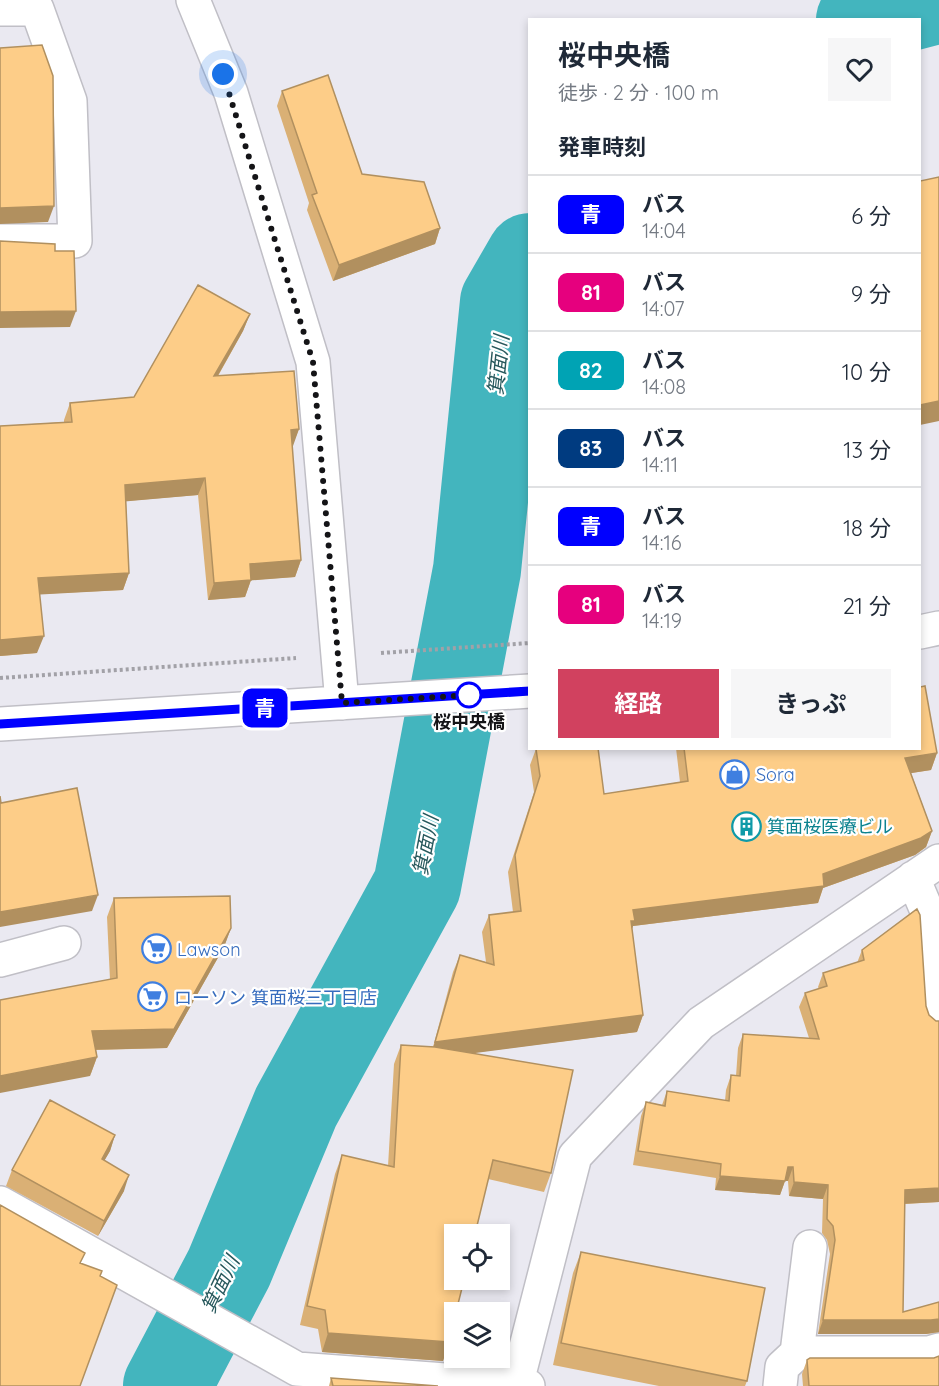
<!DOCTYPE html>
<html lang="ja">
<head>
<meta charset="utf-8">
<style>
  body { margin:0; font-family:Quicksand,"Noto Sans JP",sans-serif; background:#f6f6f7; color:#1f2937; height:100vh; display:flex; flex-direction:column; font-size:22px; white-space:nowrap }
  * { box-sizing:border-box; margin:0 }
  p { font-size:20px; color:#747a83 }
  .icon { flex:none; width:33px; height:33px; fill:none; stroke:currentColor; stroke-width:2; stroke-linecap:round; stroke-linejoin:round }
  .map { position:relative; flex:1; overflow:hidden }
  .side { position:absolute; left:528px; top:18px; width:393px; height:732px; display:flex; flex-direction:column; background:#fff; border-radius:0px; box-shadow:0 3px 9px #0003 }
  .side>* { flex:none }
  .badge { padding:0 12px; border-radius:9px; font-size:21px; line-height:39px }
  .buttons { position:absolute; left:444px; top:1224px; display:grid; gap:12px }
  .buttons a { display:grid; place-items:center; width:66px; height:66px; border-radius:0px; background:#fff; box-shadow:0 3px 9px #0003; font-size:30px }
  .you { position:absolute; width:30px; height:30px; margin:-15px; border:4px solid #fff; border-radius:50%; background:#1a73e8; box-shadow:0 0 0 9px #1a73e833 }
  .map>.badge { position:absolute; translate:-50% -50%; box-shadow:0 0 0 3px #fff }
  h2 { padding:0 30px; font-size:22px; line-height:54px }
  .round { display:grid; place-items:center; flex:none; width:63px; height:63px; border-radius:0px; background:#f6f6f7 }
  .overview { display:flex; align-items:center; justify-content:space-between; height:102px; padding:0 30px }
  h1 { font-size:28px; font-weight:700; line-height:45px }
  .button { display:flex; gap:12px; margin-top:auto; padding:12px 30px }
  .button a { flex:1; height:69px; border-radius:0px; background:#d1415f; color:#fff; font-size:24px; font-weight:700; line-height:69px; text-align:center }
  .button a+a { background:#f6f6f7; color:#1f2937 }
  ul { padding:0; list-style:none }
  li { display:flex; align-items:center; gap:18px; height:78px; padding:0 30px; border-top:2px solid #e0e1e3 }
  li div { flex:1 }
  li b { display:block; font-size:22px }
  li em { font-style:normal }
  li .badge { min-width:66px; font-weight:700; text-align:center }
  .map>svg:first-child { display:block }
</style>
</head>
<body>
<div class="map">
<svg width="939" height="1386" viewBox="0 0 939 1386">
  <rect width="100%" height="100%" fill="#eae9f1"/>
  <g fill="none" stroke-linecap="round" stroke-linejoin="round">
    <path stroke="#43b5be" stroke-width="88" d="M860,20l76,-20
      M167,1386l62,-118 67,-161 121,-221 60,-316 27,-268 26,-45"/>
    <defs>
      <path id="minor" d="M193,0l38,93 82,269 29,341
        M0,9h37l33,92 5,140h-75
        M920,632l19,-4
        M0,724l530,-33
        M913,878l20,47 6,93
        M0,960l64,-17
        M0,1203l297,166 231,17
        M797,1353h132l10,-3
        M516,1386l59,-230 126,-133 238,-162
        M780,1386l2,-19 15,-14 13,-106"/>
    </defs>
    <use href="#minor" stroke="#c0bfc6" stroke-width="36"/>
    <path stroke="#a2a1a7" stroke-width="4" stroke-dasharray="3 3" stroke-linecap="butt" d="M381,653l149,-10
      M0,678l296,-20"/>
    <use href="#minor" stroke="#fff" stroke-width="33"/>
  </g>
  <path fill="#dab075" d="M282,91l80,83 78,54 -5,16 -102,37 -26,-71 2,-7 -32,-97z
    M250,314l-7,17 -25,45 81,53 -7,17 9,114 -6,17 -44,3 -6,17 -37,3 -10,-105 -72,6 3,72 -6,17 -84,4 -2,59 -37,3v-230l64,-4v-2l6,-17 64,-6z
    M676,748h244l17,5 -6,17 -20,3 21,58 -6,16 -11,8 -92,33 -5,15 -185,23 -1,3 11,86 -6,17 -166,21 80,120 -7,19 -56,-13 -39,163 -6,19 -121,-9 -4,-23 -18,-4 35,-151 7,-19 46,11 6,-102 7,-19 32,2 20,-75 7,-17 26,7 -4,-30 7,-17 24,-3 -5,-40 26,-80 -4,-27 6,-16 68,45 76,-12z
    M114,898l117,30 -7,19 -57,101 -71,2 1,7 -7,19 20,-96 -3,-63z
    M862,950l64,56 3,9 7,6h3v181l-34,2 -2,108 36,-10v30l-13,2h-108l12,-80 -3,-14 -5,-7 1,-34 -34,-3 -1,-15h-3l-5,14 -65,-5 1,-12 -83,-13 8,-49 5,-14 16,3 5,-14 58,10 1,-11 5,-15 5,1 2,-28 5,-14 66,4 -10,-31 6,-14 14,-4 -1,-2 5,-14 34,-10z
    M115,1135l-5,16 -6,10 20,30 -26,45 -92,-50 6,-16z
    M581,1252l166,129 -2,5h-86l-106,-21 20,-92z
    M934,1358l5,28h-136l-1,-12 5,-14z
    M331,1378l107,8h-109z"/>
  <path fill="#b1905f" d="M54,206l-6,16 -48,2v-16z
    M440,228l-5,16 -102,37 6,-16z
    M76,311l-6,16 -70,1v-16z
    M250,314l-7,17 -35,62 6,-17z
    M939,401v20l-19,4v-20z
    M299,429l-6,17 -8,1 6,-17z
    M205,478l-7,17 -79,7 6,-17z
    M301,560l-6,17 -52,4 7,-17z
    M129,573l-6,17 -92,5 7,-17z
    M251,580l-6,17 -37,3 6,-17z
    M44,636l-7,17 -37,3v-16z
    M937,753l-6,17 -32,5 6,-17z
    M932,831l-6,16 -11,8 -92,33 -5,15 -185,23 -5,12 5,-28 190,-36z
    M98,895l-6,16 -92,16v-15z
    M231,928l-7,19 -57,101 -82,2 7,-19z
    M643,1015l-6,17 -208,27 6,-17z
    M97,1057l-7,19 -90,17v-17z
    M115,1135l-5,16 -14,24 6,-16z
    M788,1167h5l-5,14h-5z
    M129,1175l-5,16 -26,45 6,-15z
    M720,1176l65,5 -5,14 -65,-5z
    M794,1182l34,3 -5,14 -34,-3z
    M939,1188v14l-39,2 5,-14z
    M939,1319v13l-13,2h-108l5,-14z
    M328,1333l121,9 -6,19 -121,-9z"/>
  <path fill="#fdcd88" stroke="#b1905f" stroke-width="1.5" d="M42,45l11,31 1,130 -54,2v-160z
    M328,75l34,99 62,8 16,46 -101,37 -27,-70 5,-2 -35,-102z
    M939,177v224l-19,4v-224z
    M0,241l55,3v7h19l2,60 -76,1z
    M198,285l52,29 -36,62 80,-5 5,58 -8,1 10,130 -51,4 1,16 -37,3 -9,-105 -80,7 4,88 -91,5 6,58 -44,4v-214l72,-4 -2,-19 64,-6z
    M925,686l12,67 -32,5 27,73 -11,7 -98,36 1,12 -191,24 2,11h-4l12,94 -208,27 25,-87 34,10 -5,-50 32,-4 -6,-56 25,-79 -4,-27 62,-1 6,46 84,-13 -4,-33h236v-61z
    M77,788l21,107 -98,17v-116l1,7z
    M230,896l1,32 -57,101 -82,2 5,26 -97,19v-76l117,-22 -3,-80z
    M917,909l3,6 6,91 3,9 7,6h3v167l-34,2 -2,122 36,-10v17l-8,1h-108l12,-80 -2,-14 -6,-7 1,-34 -34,-3 -1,-15h-5l-3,14 -65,-5 1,-12 -83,-13 8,-49 19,4 2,-15 62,10 2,-26 9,1 3,-42 76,5 -14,-46 22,-7 -4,-13 41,-13 -2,-10z
    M401,1045l34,2 138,23 -22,103 -58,-13 -18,74h-21v46h10l-8,32h-2v9l-5,21 -121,-9 -3,-23 -18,-4 35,-151 52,12z
    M50,1100l65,35 -13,24 27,16 -25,46 -92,-51z
    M0,1205l85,48 -5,10 22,8 -2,5 17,9 -37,101h-80z
    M581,1252l184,36 -18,93 -186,-38z
    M939,1356v30h-130l-2,-26 3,-2h124z
    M331,1378l107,8h-105z"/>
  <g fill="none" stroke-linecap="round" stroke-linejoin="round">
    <defs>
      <path id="line" d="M0,724l530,-33"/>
    </defs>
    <use href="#line" stroke="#fff" stroke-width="14"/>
    <use href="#line" stroke="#00f" stroke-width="9"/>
    <path stroke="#141417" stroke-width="6" stroke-dasharray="0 10.8" d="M223,74l90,288 29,341 127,-8"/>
  </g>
  <defs>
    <symbol id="shop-ring" viewBox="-11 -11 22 22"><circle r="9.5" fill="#fff" stroke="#3f7fe0" stroke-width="1.5"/><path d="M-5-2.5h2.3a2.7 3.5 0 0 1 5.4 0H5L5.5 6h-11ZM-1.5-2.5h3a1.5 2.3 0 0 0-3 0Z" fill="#3f7fe0"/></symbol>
    <symbol id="building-ring" viewBox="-11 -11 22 22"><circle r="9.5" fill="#fff" stroke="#0f9aa8" stroke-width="1.5"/><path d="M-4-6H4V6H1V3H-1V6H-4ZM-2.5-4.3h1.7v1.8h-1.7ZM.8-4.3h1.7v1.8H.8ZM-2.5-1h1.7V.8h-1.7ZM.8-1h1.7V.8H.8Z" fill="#0f9aa8"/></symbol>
    <symbol id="supermarket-ring" viewBox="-11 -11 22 22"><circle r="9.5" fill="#fff" stroke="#3f7fe0" stroke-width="1.5"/><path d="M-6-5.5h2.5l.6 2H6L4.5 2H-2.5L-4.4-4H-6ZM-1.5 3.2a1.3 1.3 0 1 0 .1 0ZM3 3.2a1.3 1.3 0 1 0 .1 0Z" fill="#3f7fe0"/></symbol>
  </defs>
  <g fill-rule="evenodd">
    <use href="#shop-ring" x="718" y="758" width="33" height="33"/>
    <use href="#building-ring" x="730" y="810" width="33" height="33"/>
    <use href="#supermarket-ring" x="140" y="932" width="33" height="33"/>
    <use href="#supermarket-ring" x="136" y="980" width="33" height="33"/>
  </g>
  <circle fill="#fff" stroke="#00f" stroke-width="3" cx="469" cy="695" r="12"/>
  <g text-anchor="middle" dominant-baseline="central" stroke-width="4.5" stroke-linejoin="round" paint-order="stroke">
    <g font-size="18" font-weight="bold" fill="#141417" stroke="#fff">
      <text x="469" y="721">桜中央橋</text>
    </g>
    <g font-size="18" fill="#366cbe" stroke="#fff" text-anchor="start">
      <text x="756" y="774">Sora</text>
      <text x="177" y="949">Lawson</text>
      <text x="174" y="997">ローソン 箕面桜三丁目店</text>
    </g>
    <g font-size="18" fill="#0d838f" stroke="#fff" text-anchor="start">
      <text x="767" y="826">箕面桜医療ビル</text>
    </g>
    <g font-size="20" font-style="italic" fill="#27585c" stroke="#fff">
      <text transform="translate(498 365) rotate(-84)">箕面川</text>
      <text transform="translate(425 845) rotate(-79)">箕面川</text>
      <text transform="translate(220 1284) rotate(-64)">箕面川</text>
    </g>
  </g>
</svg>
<div class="buttons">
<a><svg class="icon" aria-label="locate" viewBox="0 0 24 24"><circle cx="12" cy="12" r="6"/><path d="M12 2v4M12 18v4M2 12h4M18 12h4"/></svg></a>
<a><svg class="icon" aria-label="layers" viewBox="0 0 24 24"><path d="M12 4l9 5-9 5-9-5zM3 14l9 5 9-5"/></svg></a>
</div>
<div class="you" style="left:223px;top:74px"></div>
<b class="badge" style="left:265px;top:708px;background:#00f;color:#fff">青</b>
<section class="side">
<div class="overview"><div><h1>桜中央橋</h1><p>徒歩 · 2 分 · 100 m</p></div><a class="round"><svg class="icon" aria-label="heart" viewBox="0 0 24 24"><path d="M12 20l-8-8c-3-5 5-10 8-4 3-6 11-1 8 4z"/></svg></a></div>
<h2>発車時刻</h2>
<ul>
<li><span class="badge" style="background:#00f;color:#fff">青</span><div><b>バス</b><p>14:04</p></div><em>6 分</em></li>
<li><span class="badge" style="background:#e6007e;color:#fff">81</span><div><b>バス</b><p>14:07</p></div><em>9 分</em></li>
<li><span class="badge" style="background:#00a3b4;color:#fff">82</span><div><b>バス</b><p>14:08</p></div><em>10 分</em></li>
<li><span class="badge" style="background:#003b80;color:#fff">83</span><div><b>バス</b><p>14:11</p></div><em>13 分</em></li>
<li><span class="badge" style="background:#00f;color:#fff">青</span><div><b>バス</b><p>14:16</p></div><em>18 分</em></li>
<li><span class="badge" style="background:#e6007e;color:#fff">81</span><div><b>バス</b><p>14:19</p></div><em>21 分</em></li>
</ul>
<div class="button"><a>経路</a><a>きっぷ</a></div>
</section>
</div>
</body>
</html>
